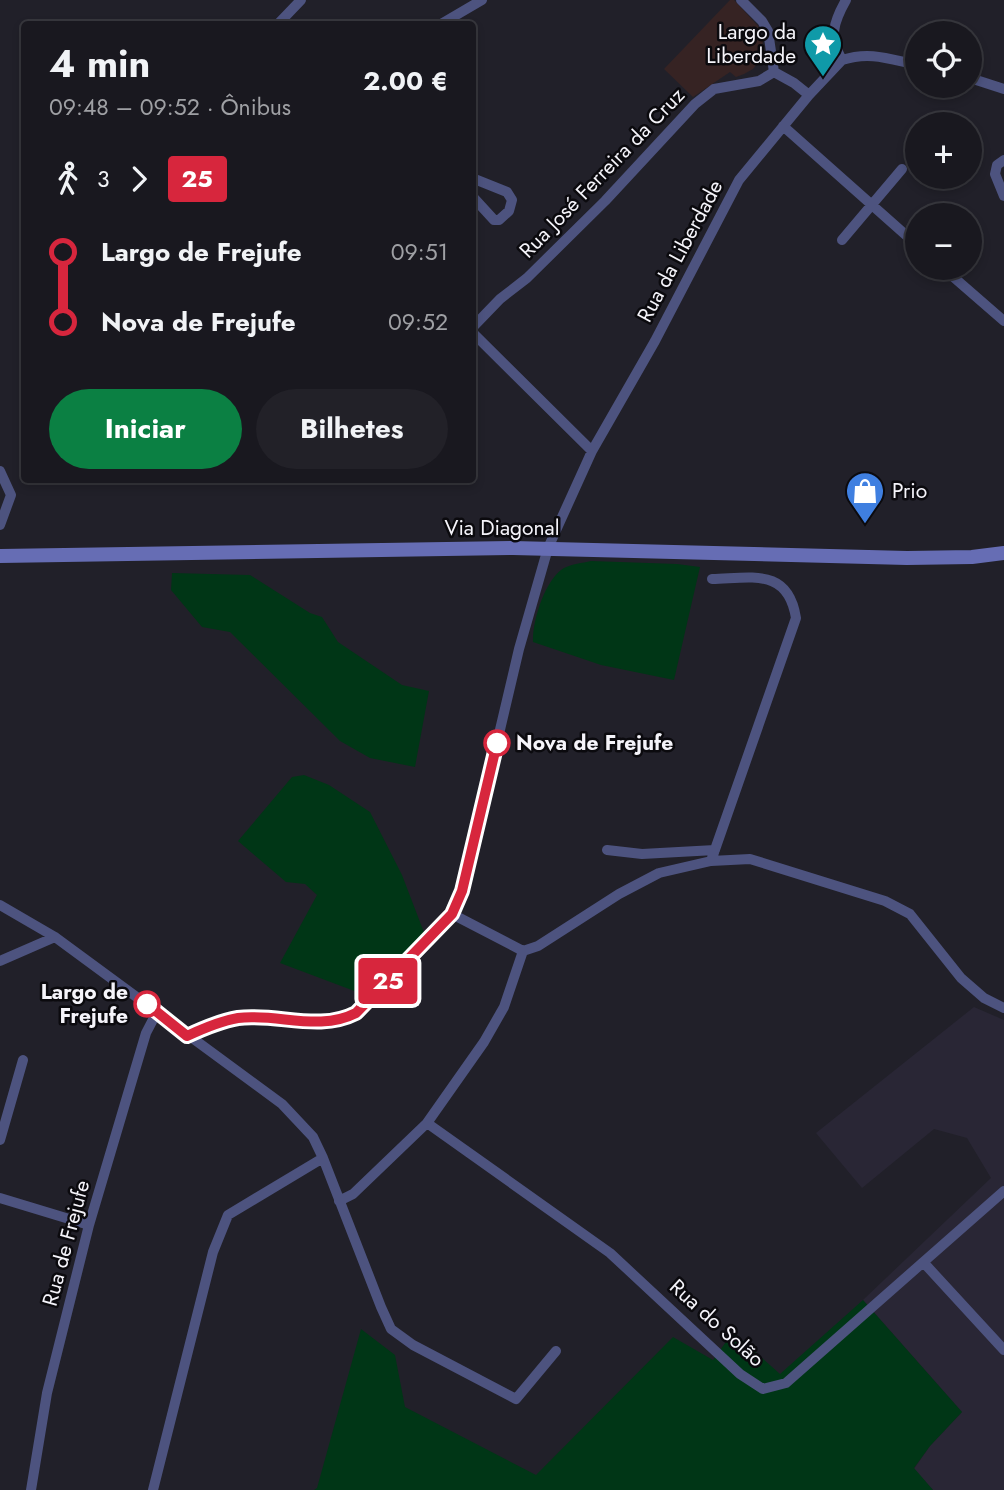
<!DOCTYPE html>
<html lang="pt">
<head>
<meta charset="utf-8">
<style>
  body { margin:0; font-family:Jost,sans-serif; background:#222128; color:#f1f3f6; height:100vh; display:flex; flex-direction:column; font-size:26px; white-space:nowrap }
  * { box-sizing:border-box; margin:0 }
  p { font-size:23px; color:#9fa0a4 }
  .icon { flex:none; width:38px; height:38px; fill:none; stroke:currentColor; stroke-width:2; stroke-linecap:round; stroke-linejoin:round }
  .map { position:relative; flex:1; overflow:hidden }
  .panel { position:absolute; left:21px; top:21px; width:455px; height:462px; display:flex; flex-direction:column; background:#19181f; border-radius:7px; box-shadow:0 4px 10px #0003,0 0 0 2px #37373d }
  .panel>* { flex:none }
  .badge { padding:0 14px; border-radius:5px; font-size:24px; line-height:46px }
  .buttons { position:absolute; left:905px; top:21px; display:grid; gap:14px }
  .buttons a { display:grid; place-items:center; width:77px; height:77px; border-radius:50%; background:#19181f; box-shadow:0 4px 10px #0003,0 0 0 2px #37373d; font-size:35px }
  .map>.badge { position:absolute; translate:-50% -50%; box-shadow:0 0 0 4px #fff }
  .legs { display:flex; align-items:center; gap:10px; height:77px; padding:0 28px; font-size:23px }
  .legs p { margin-inline-start:auto }
  .headline { display:flex; align-items:center; justify-content:space-between; height:119px; padding:0 28px }
  h1 { font-size:38px; font-weight:700; line-height:52px }
  .primary-button { display:flex; gap:14px; margin-top:auto; padding:14px 28px }
  .primary-button a { flex:1; height:80px; border-radius:42px; background:#0b8043; color:#fff; font-size:28px; font-weight:700; line-height:80px; text-align:center }
  .primary-button a+a { background:#222128; color:#f1f3f6 }
  ul { padding:0 28px; list-style:none }
  li { display:flex; align-items:center; gap:24px; height:70px; font-size:26px }
  li i { display:grid; place-items:center; width:10px; height:100%; margin:0 9px; background:currentColor }
  li i::after { content:''; width:18px; height:18px; margin:-9px; border:5px solid; border-radius:50%; background:#19181f }
  li p { margin-inline-start:auto }
  li:first-child i { background:linear-gradient(#0000 50%,currentColor 0) }
  li:last-child i { background:linear-gradient(currentColor 50%,#0000 0) }
  .map>svg:first-child { display:block }
</style>
</head>
<body>
<div class="map">
<svg width="1004" height="1490" viewBox="0 0 1004 1490">
  <rect width="100%" height="100%" fill="#212029"/>
  <path fill="#292635" d="M974,1007l30,13v470h-71l-19,-21 16,-23 32,-34 -99,-112 128,-122 -24,-40 -33,-9 -72,59 -46,-55z"/>
  <path fill="#362323" d="M730,0h4l24,26 5,15 -4,20 -6,8 -9,5 -8,3 -6,-5 -37,25 -29,-28z"/>
  <path fill="#003616" d="M591,561l86,3 23,3 -26,113 -73,-15 -68,-23c-1,-20 12,-63 31,-74 8,-4 18,-5 27,-7z
    M172,573l78,2 60,38 12,4 16,25 64,43 27,6 -14,76 -45,-9 -30,-17 -110,-109 -28,-5 -31,-37z
    M304,775l25,10 41,27 32,63 23,60 -60,60 -85,-32 37,-68 -12,-11 -19,-2 -48,-41 54,-64z
    M863,1300l99,112 -32,34 -16,22 19,22h-619l3,-2 44,-159 34,26 10,52 131,68 137,-138 40,23 20,-28 47,42z"/>
  <g fill="none" stroke-linecap="round" stroke-linejoin="round">
    <path stroke="#4d537f" stroke-width="10" d="M741,0l21,21 6,10 6,41
      M278,24l23,-24
      M441,24l41,-24
      M842,60c-13,-23 -9,-37 4,-60
      M774,72l20,11 15,12
      M970,78l34,11
      M783,126l134,119
      M1004,160l-7,5 -2,9 9,22
      M472,178l35,14 5,8 -3,11 -10,9h-5l-22,-24
      M842,240l60,-71
      M943,268l61,53
      M472,328l28,-29 27,-21 78,-77 90,-97 19,-15 45,-8 15,-9
      M472,332l120,119
      M0,471l11,24 -11,30
      M607,850l35,4 73,-4
      M711,861l85,-243c-8,-50 -43,-40 -84,-39
      M0,905l55,32 227,167 31,33 10,21 58,149 10,22 22,16 103,54 40,-48
      M452,914l71,37
      M523,951l15,-5 81,-52 40,-21 52,-12 39,-2 135,42 25,13 51,64 23,20 20,10
      M0,961l55,-24
      M187,1036c17,-8 33,-15 51,-18 39,-5 81,14 118,-5l96,-99 10,-23 57,-242 29,-101 44,-97 63,-110 84,-161 70,-85 33,-35c28,-9 47,-1 75,5
      M427,1123l183,130 130,121 23,15 23,-6 218,-192
      M0,1140l23,-80
      M0,1198l89,27
      M339,1201l14,-7 74,-71 57,-81 20,-35 19,-56
      M924,1263l80,87
      M31,1490l16,-97 42,-168 57,-192 11,-21
      M153,1490l60,-238 15,-37 95,-57"/>
    <path stroke="#666db4" stroke-width="14" d="M0,556l513,-8 394,10 65,-1 32,-4"/>
  </g>
  <g fill="none" stroke-linecap="round" stroke-linejoin="round">
    <defs>
      <path id="line-1" d="M147,1004l40,32c17,-8 33,-15 51,-18 40,-5 81,14 118,-5l96,-99 10,-23 35,-148"/>
    </defs>
    <use href="#line-1" stroke="#fff" stroke-width="16"/>
    <use href="#line-1" stroke="#d7263d" stroke-width="10"/>
  </g>
  <defs>
    <symbol id="sight-pin" viewBox="-11 -11 22 30"><path d="M0 17L-7.5 6A9.5 9.5 0 1 1 7.5 6Z" fill="#0f9aa8" stroke="#0b0a0e"/><path d="M0-6L1.8-2.2L6-1.7L2.9 1.2L3.7 5.4L0 3.3L-3.7 5.4L-2.9 1.2L-6-1.7L-1.8-2.2Z" fill="#fff"/></symbol>
    <symbol id="shop-pin" viewBox="-11 -11 22 30"><path d="M0 17L-7.5 6A9.5 9.5 0 1 1 7.5 6Z" fill="#3f7fe0" stroke="#0b0a0e"/><path d="M-5-2.5h2.3a2.7 3.5 0 0 1 5.4 0H5L5.5 6h-11ZM-1.5-2.5h3a1.5 2.3 0 0 0-3 0Z" fill="#fff"/></symbol>
  </defs>
  <g fill-rule="evenodd">
    <use href="#sight-pin" x="801" y="22" width="44" height="60"/>
    <use href="#shop-pin" x="843" y="469" width="44" height="60"/>
  </g>
  <g fill="#fff" stroke="#d7263d" stroke-width="3.5">
    <circle cx="497" cy="743" r="12"/>
    <circle cx="147" cy="1004" r="12"/>
  </g>
  <g text-anchor="middle" dominant-baseline="central" stroke-width="5" stroke-linejoin="round" paint-order="stroke">
    <g font-size="21" fill="#f5f4fa" stroke="#0b0a0e" text-anchor="end">
      <text x="796" y="32">Largo da<tspan x="796" dy="24">Liberdade</tspan></text>
      <text x="892" y="491" text-anchor="start">Prio</text>
    </g>
    <g font-size="21" fill="#f5f4fa" stroke="#0b0a0e">
      <text transform="translate(602 173) rotate(-46)">Rua José Ferreira da Cruz</text>
      <text transform="translate(680 251) rotate(-62)">Rua da Liberdade</text>
      <text x="502" y="528">Via Diagonal</text>
      <text transform="translate(66 1243) rotate(-75)">Rua de Frejufe</text>
      <text transform="translate(717 1323) rotate(42)">Rua do Solão</text>
    </g>
    <g font-size="21" font-weight="bold" fill="#f5f4fa" stroke="#0b0a0e" text-anchor="start">
      <text x="516" y="743">Nova de Frejufe</text>
      <text x="128" y="992" text-anchor="end">Largo de<tspan x="128" dy="24">Frejufe</tspan></text>
    </g>
  </g>
</svg>
<div class="buttons">
<a><svg class="icon" aria-label="locate" viewBox="0 0 24 24"><circle cx="12" cy="12" r="6"/><path d="M12 2v4M12 18v4M2 12h4M18 12h4"/></svg></a>
<a>+</a>
<a>−</a>
</div>
<b class="badge" style="left:388px;top:981px;background:#d7263d;color:#fff">25</b>
<section class="panel">
<div class="headline"><div><h1>4 min</h1><p>09:48 – 09:52 · Ônibus</p></div><b>2.00 €</b></div>
<div class="legs"><svg class="icon" aria-label="walk" viewBox="0 0 24 24"><circle cx="13" cy="4" r="2"/><path d="M13 8l-2 6 4 7M11 14l-3 7M7 12l3-4h3l4 4"/></svg>3<svg class="icon" aria-label="forward" viewBox="0 0 24 24"><path d="M9 5l7 7-7 7"/></svg><b class="badge" style="background:#d7263d;color:#fff">25</b></div>
<ul>
<li><i style="color:#d7263d"></i><b>Largo de Frejufe</b><p>09:51</p></li>
<li><i style="color:#d7263d"></i><b>Nova de Frejufe</b><p>09:52</p></li>
</ul>
<div class="primary-button"><a>Iniciar</a><a>Bilhetes</a></div>
</section>
</div>
</body>
</html>
